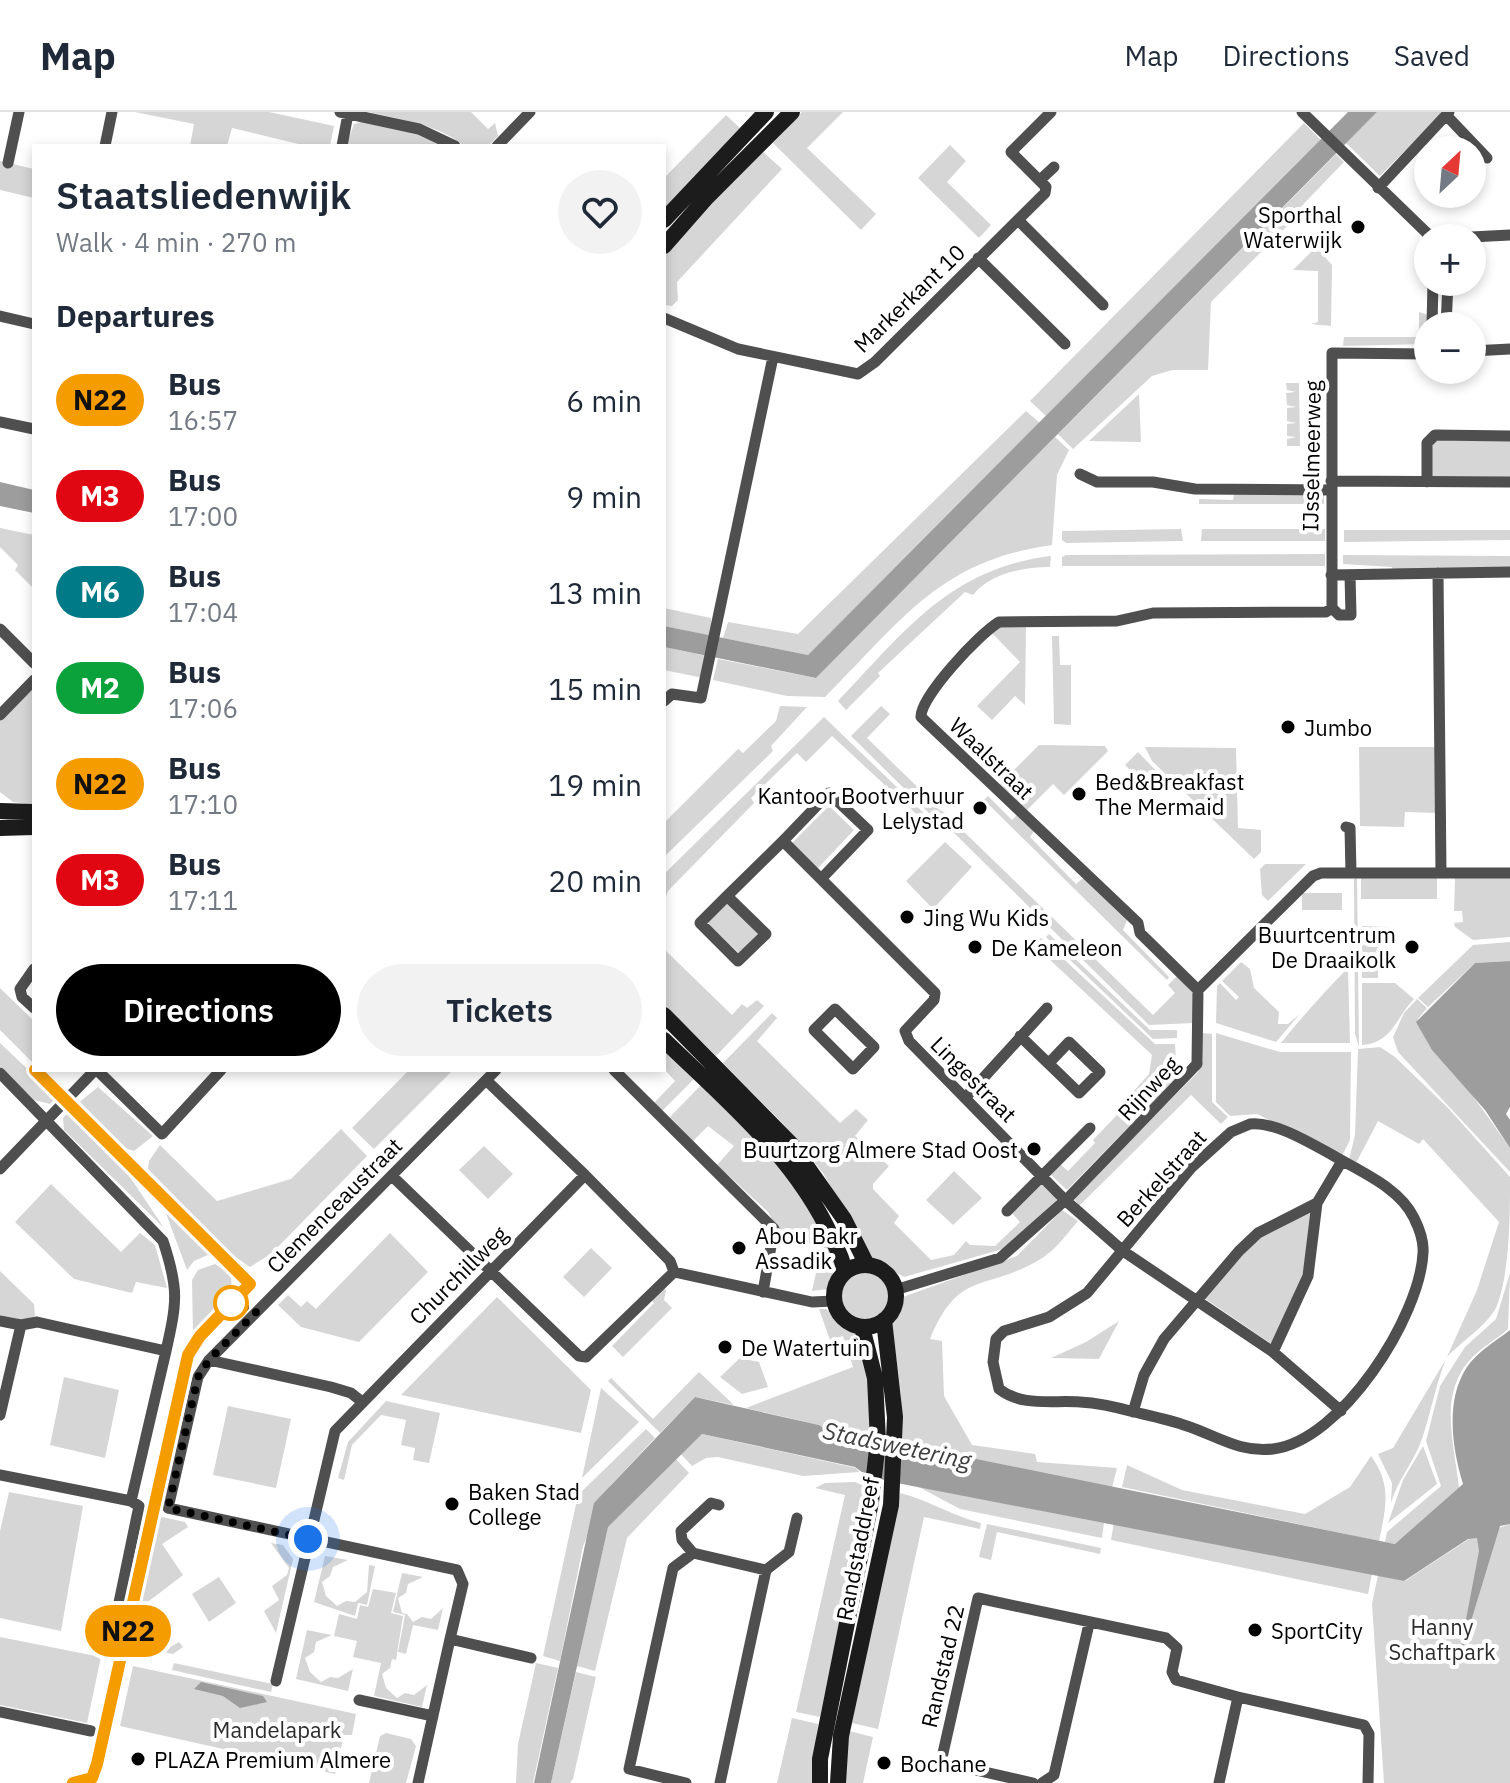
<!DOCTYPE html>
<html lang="en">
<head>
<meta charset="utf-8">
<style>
  body { margin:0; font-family:"IBM Plex Sans",sans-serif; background:#f2f2f3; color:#1f2937; height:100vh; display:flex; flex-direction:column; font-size:30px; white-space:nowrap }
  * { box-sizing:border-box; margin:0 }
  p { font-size:26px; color:#747a83 }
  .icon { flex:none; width:44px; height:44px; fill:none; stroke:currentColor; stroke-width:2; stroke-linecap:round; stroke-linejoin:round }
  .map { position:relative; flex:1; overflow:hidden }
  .side { position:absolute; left:32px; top:32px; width:634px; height:928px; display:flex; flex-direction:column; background:#fff; border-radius:0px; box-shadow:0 4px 12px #0003 }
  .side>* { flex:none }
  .badge { padding:0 16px; border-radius:26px; font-size:28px; line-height:52px }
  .needle { width:52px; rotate:26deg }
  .tools { position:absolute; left:1414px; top:24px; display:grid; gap:16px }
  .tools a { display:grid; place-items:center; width:72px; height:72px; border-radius:50%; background:#fff; box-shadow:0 4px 12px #0003; font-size:40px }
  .you { position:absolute; width:40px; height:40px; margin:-20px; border:6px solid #fff; border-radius:50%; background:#1a73e8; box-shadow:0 0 0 12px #1a73e833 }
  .map>.badge { position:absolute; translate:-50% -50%; box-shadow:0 0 0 4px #fff }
  h2 { padding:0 24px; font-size:30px; line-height:72px }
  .round { display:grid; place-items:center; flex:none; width:84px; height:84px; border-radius:42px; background:#f2f2f3 }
  .overview { display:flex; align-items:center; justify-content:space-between; height:136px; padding:0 24px }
  h1 { font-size:38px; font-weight:600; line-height:60px }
  .action { display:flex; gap:16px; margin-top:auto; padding:16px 24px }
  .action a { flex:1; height:92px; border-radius:48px; background:#000; color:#fff; font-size:32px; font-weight:600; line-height:92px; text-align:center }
  .action a+a { background:#f2f2f3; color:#1f2937 }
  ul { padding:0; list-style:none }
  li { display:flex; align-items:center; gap:24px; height:96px; padding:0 24px }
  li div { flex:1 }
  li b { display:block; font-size:30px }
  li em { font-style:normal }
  li .badge { min-width:88px; font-weight:700; text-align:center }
  header { display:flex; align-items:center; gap:48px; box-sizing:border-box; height:112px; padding:0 40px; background:#fff; border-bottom:2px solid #e0e1e3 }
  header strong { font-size:38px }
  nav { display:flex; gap:44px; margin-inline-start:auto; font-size:28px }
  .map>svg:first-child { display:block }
</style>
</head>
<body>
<header>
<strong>Map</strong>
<nav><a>Map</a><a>Directions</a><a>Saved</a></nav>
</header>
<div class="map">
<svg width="1510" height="1671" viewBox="0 0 1510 1671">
  <rect width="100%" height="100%" fill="#fff"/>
  <path fill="#d6d6d6" d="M135,0h134l65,14 -4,20h-23l-75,-18 -5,18h-37l4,-22z
    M369,0h102l17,17 7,-6 3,13 -10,10h-24c-26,-22 -63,-26 -95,-34z
    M802,0h41l-36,36 69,66 -15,16 -88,-87z
    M1377,0h66l-63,64 -34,-33z
    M726,3l14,13 -76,81v-31z
    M361,10l59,12 28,12h-102l8,-22z
    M1304,11l17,17 -275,276 -16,-15z
    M950,33l16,16 -19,21 44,43 -12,13 -61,-60z
    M763,40l19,17 -105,113 1,18 -6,6 -8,-1v-52l3,-6z
    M1336,42l8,8 -54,56v5l-79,79 -3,68h-36l-20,6 -79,73 -15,-15z
    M0,49l34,8v29l-34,-8z
    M1316,135l16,18 -1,61 -20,-2 7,-2v-51l-25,-1z
    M1419,200l9,3 -3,29 -82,2 1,-9h75z
    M1286,271h13l1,63h-13v-7l9,-2 -9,-1v-12l9,-1 -9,-2v-13l9,-1 -9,-2 -1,-12 10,-1 -9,-2z
    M1139,282l2,48 -52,-1z
    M1026,299l14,12 -232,232 -85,-17 5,-16 70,12z
    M1055,325l14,13 -12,25 -5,70c-114,16 -151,77 -227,152l-38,-1 -74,-16 5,-21 98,19z
    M1439,327l71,1v39h-79l-1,-32z
    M1234,382h90v10h-125v-5l34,1z
    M0,416l34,7v54l-19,-19 3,-5 -18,-18z
    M1181,417l2,12 -117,2 -4,-3v-9z
    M1202,417h123v12h-124z
    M1344,418h166v10l-166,2z
    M1325,442v12h-263v-9l4,-2z
    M1343,443l167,1v16h-117l-1,-5 -49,-3z
    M1051,444l-1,11c-26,0 -60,6 -77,28l-8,-3 -87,81 2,3 -34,34 -8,-9c66,-69 112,-133 213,-145z
    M664,496l47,10v18l-47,-10z
    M1002,512l24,2 -1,79 -10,-9 -23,24 -15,-14 43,-44 -28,-29z
    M1052,524h7l1,29h11v60l-17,-1z
    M664,535l43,9 -4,22 -39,-8z
    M34,574v119l-21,-3 -13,-10v-72z
    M780,594l27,1 -36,39 2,5 -109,106v-34l74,-74 5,4 33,-32z
    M881,594l9,8 -23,24 64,62 -2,3 16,10 -8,8 -86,-85z
    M824,605l108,104 -4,4 -96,-89 -26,26 -9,-9 -46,45 3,5 -86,88 -4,11v-28z
    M1039,633l66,1 3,5 -44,44 -11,-11 -27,27 -26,-27z
    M1145,635l91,1 2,80 23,2v22l-7,7 -102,-98z
    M1359,635h77l1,66 -32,-1 -1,15 -44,-1z
    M1138,640l27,28 -12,12 -28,-27z
    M988,684l24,24 5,-5 17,16 -4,6 46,47 6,-5h6l40,39 -5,12 46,47 -2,3 -183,-180z
    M829,694l25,24 -36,38 -26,-25z
    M957,713l196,190 22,-22 -7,-8 10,-10 15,16 1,32 -45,2 -197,-194z
    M945,730l27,25 -39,42 -27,-28z
    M1265,752h41l-38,37 -6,-6 -2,-26z
    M1361,765h76v22h-76z
    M1510,765v60l-37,3 -18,-13 -1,-4 9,-1 -1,-11h-8l1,-33z
    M1357,766l2,169 -4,-13 -1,-155z
    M1302,781h40v17h-40z
    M728,789l31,32 -20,20 -32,-31z
    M1362,814l25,1v9h-9v42h-16z
    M1049,822l101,96h27v8l-24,1 -107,-102z
    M1041,826l114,106h20l2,33 -110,113 -18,-17 11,-9 8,7 27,-28 -2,-3 42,-44 -2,-4 16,-18 3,-19 -118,-110z
    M1510,830v19l-35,2 -47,44 -10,-9 55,-53z
    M664,837l68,66 10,-11 5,4 10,-8 7,6 -48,50 -52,-52z
    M1241,850l9,7 4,19 25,24 -1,12h10l12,-10 -24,28 -60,-19 1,-37 3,-3 16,17 3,-3 -17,-16z
    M1348,856l2,75h-69c21,-26 42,-50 67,-75z
    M1362,871h33l19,16c-19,20 -22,44 -52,46z
    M0,876l34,33v43l-34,-34z
    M1417,887l10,9 -9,11 92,129v24l-112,-120 -5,-15 11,-24z
    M772,901l5,5 -20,23 83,82 16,-14 12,11 -13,16 34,30 -16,18v5l26,27 -5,7 37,37 23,-5 12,-14 4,4 25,1 25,-24 -8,-9 30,-32 15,17 -2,6 -45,43 -106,30 -33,-18 -48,-86 -40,-49 -60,-61z
    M1202,921l10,1v68l16,15 -7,7 -30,-29 -112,111 -5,-8 124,-126 5,-12z
    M1216,921l64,19h71l-1,88 -8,16 -85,-42 -27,2 -14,-14z
    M0,931l54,51 2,4 -6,6 -16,-4 -34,-34z
    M664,935l31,31 -33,33 -8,-8 21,-22 -11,-12z
    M1380,935l15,10 54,52 61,68c0,38 0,97 -14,131 -11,19 -34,33 -49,49l30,-67 22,-68 -76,-83 -4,5 -41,-23 -22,42 -7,-3 6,-25 3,-86z
    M409,958h44l-79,79 -22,-21z
    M701,973l81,82 36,54 21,45 -11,23 -16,2 10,-45 -40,-9 -14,-25 -51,-47 17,-19 -26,-20 -15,15 -23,-24z
    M98,975l55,49 -19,15 -15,-5 -42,-42z
    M69,1000l55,56 40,60 -100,-98 -1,-12z
    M341,1017l26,27 -95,97 -22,14 -19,-13 -83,-85 1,-8 11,-16 57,56 74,-22z
    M484,1034l29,28 -25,25 -29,-29z
    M954,1059l28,27 -29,27 -27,-25z
    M51,1072l70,68 19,-19 15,12 12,43 -31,-6 -4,11 -58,-14 -59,-57z
    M164,1096l46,46 -16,7 -7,9z
    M1313,1097l-9,67 -31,69 -69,-47 52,-61z
    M1062,1098l16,11c-12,14 -23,30 -39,39 -55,32 -80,9 -109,79l12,2 2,55 28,49 63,9 2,8 80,6 -5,20 -165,-35 -19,10 -27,-6v-62l-10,-76 9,-21 117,-42z
    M390,1121l38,39 -69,70 -58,-15 -23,-22 10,-10 13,12 6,-6 9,8z
    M591,1136l21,20 -28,29 -21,-20z
    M215,1152l16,10 1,18 -39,42 -1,-54 6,-10z
    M0,1159l34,33 1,12 -12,4 -23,-5z
    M839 1185a26 26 0 1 1 52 0a26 26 0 1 1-52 0Z
    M1510,1161l-2,56c-12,11 -28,19 -39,32 -31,35 -14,86 -10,127l-63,56 -11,-2 2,-10 54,-46 -15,-45 14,-55 25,-39 31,-28z
    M662,1174l4,4 -2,10 8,8 -49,49 -11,-11 42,-43 -4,-4z
    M497,1185l94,93 -10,43 -180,-38z
    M819,1197h7l16,15 18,9 9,38 4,77 -26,-6 -28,-17 -73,-17 107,-41 -10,-31 -13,4z
    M1119,1209l-20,38 -48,-1 35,-16z
    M740,1246l19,4 9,25 -26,7 -22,-17z
    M1446,1247c-11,28 -15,53 -24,80 -8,23 -24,40 -31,64l1,-20 -14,-29 15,-6z
    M699,1260l35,33 -39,-8 -35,36 -52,-52 3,-3 42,41z
    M64,1265l55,13 -14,68 -55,-13z
    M601,1276l38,34 -57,56z
    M386,1289l54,12 -11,50 -16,-3 2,-12 -14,-3 5,-25 -25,-5 -29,30 -8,35 -6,-2 10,-36z
    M228,1294l63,13 -15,69 -63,-13z
    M646,1317l9,9 -45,48 -27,60 -23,115 -17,-5 35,-161z
    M702,1322l154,34 3,4 -56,4 -85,-19 -12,1 -14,8 -12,-13z
    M1423,1334l14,38 -49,39 15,-43z
    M1371,1344c21,28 15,52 8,85l-257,-54 5,-22 55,25 123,24 45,-27z
    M675,1346l14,15 -62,65 -32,133 -18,-5 31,-140z
    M855,1370l13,6 -48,229 -24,-5 49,-217 -30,-7 10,-5z
    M917,1374l187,37 -2,15 -142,-29z
    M9,1380l74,14 -22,125 -61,-13v-87z
    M900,1381c29,7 52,23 81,30l-1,6 -56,-12 -46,212 -26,-6z
    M157,1404l28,6 3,5 -26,17 21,31 -43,33 25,42 14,-8 4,5 -10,7 -45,-9z
    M1114,1410l258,52 -4,20 -257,-54z
    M987,1412l114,24 -1,6 -103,-22 -6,28 -12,-3z
    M1510,1412v259h-126l-12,-179 6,-29 27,6 67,-44z
    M271,1431l12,2 10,14 -17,74 -12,-22 15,-11 -7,-14 15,-11 2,-7z
    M325,1444l23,4 -15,7 -3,9 -8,6 4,14 11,10 9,-5 9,1 12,-10 2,-27 6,1 -8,39 -9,-2 -3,13 -41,-14z
    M402,1461l21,4 -15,7 -2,9 -8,5 4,15 5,1 6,8 9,-5 9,2 12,-11 -5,22 -25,-5 -7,29 -8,-2 7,-37 -12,-3z
    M219,1465l17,26 -27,19 -17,-28z
    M373,1477l23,4 -5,20 12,3 -7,44 -4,-1 -2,9 -8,6 4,14 11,10 8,-5 9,2 13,-10 -5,22 -48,-11 7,-33 -28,-6 4,-16 -23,-5 5,-22 18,5 3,-14 8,2z
    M307,1518l25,5 -16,7 -2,10 -9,6 5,14 11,10 9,-5 8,1 15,-9 -5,22 -52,-12z
    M0,1525l101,20 -14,66 -87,-18z
    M174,1551l99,21 -2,8 -99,-22z
    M536,1551l22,5 -25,115h-17l2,-39z
    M133,1554l223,48 -4,21h-8l-9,39 -215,-48z
    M576,1560l20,5 -23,102 -3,4h-19z
    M792,1606l26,6 -6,59h-35z
    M849,1619l24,6 -10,46h-19z
    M386,1621l25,6 5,7 -10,37h-37l11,-47z"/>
  <path fill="#9d9d9d" d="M1348,0h29l-561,566 -152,-31v-21l144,29z
    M0,370l34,8v23l-34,-7z
    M1510,849v146l-4,7 4,6v28l-25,-38 -53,-60 -16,-28 59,-59z
    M1510,1218v194l-10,2 -43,141 22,-116 -2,-13 -9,1 -64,42 -502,-97 -35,-8 -12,-9 -153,-33 -94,93 -57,256h-17l60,-280 101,-106 124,28 28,17 54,15 27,6 19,-10 448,91 68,-60c-11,-36 -18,-84 4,-117 10,-15 29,-26 43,-37z
    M201,1570l62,14 4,6 -27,6 -17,-12 -29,-7z"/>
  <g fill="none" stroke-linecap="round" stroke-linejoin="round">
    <path stroke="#4f4f4f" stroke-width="11" d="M340,0l79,17 36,17
      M1302,0l130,126
      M1446,3l41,43
      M105,34l7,-34
      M342,34l6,-32
      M497,34l33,-34
      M8,51l11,-51
      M1040,68l14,-13
      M1378,76l71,-76
      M1018,108l85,85
      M1452,126l58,-3
      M978,146l87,86
      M0,204l34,8
      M664,206l74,31 120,25 17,-12 170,-169 1,-6 -35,-35 40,-40
      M1432,214l1,-44
      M1446,214l2,-44
      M1472,239l38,-2
      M0,310l34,7
      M1080,362l17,8h56l42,7 136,1
      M1331,369l179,1
      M1427,370v-39l8,-8 75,1
      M1438,461l3,300
      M1331,463l179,-3
      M1332,496v-255l96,1
      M0,517l34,34
      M664,589l8,-7 29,4 72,-341
      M0,603l34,-35
      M1346,715l4,1 1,45
      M821,767l47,-49 -39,-37 -46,48 152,152 -1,7 -29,31 4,10 156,159 58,51 150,101 68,59
      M727,784l39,38 -28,27 -38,-38z
      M727,784l58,-57
      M34,857l-14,20 2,8 12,11
      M1198,878l-58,-57 -2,-10 -217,-206c-1,-20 58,-83 78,-95l118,-1 36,-8 173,-1 6,-4 7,7h12l-1,-40
      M835,897l39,38 -21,22 -39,-39z
      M1020,924l59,57 21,-21 -31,-30 -20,21
      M97,958l65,64 59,-64
      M614,958l160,159 -11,63
      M0,961l163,168c16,48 14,61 3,110
      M486,968l99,95
      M965,986l82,-90
      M1250,1012c25,-3 62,20 84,32 27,16 66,32 80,62 5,10 10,23 9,35 -3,64 -82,188 -150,196 -33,4 -56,-13 -86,-23 -17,-6 -36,-10 -53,-14 -18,-5 -36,-9 -54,-10 -28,-2 -58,5 -81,-13l-6,-27 3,-23 8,-8 45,-14 38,-24 104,-125 40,-36z
      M0,1057l95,-99
      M392,1064l187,180 7,1 88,-85
      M1007,1099l83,-83
      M895,1178l105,-32 70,-62 127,-132 1,-74 115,-114 8,-3h189
      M0,1209l21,4 -21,90
      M21,1213l16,-3 129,29 -35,150
      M1273,1240l35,-76 9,-73 25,-42
      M209,1248l122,27 20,6 10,8
      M1133,1300l11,-37 20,-36 75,-88 19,-18 59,-30
      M0,1363l131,26 8,5 -29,140
      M719,1393l-8,-2 -30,28 1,9 11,13 73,17 23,-18 8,-34
      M450,1527l13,-55 -6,-14 -289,-62 30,-131 11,-17 287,-290
      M276,1569l59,-250 250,-256 85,86 4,11 138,30 22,-1
      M1238,1585l126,28 5,9 -1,49
      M359,1588l74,16
      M0,1600l91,19
      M418,1671l32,-144 81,19
      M686,1671l-57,-14 44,-201 20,-15
      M720,1671l46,-213
      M1033,1671l-92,-21 37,-164 188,40 11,10 -5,24 4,8 62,17 -19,86
      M1042,1671l12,-8 35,-151"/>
    <path stroke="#1c1c1c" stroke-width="16" d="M664,108l102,-108
      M664,134l43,-49 85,-85
      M0,699l34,1
      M0,716l34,-1
      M664,903l127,129 53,75 23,46
      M664,928c62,60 132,118 168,198 5,12 12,22 12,35
      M834 1184a31 31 0 1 1 62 0a31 31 0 1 1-62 0Z
      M820,1671v-24l51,-257 7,-61 -3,-63 -13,-51
      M838,1671l3,-47 50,-231 4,-88 -11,-97"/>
  </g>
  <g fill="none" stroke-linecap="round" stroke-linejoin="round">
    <defs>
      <path id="line" d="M35,958l215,214 -50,52 -12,19 -91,409 -5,14 -19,5"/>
    </defs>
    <use href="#line" stroke="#fff" stroke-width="18"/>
    <use href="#line" stroke="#f59c00" stroke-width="12"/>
    <path stroke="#000" stroke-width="8" stroke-dasharray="0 14.4" d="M231,1191l26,8 -48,49 -11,17 -30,131 140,31"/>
  </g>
  <g fill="#000" stroke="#fff" stroke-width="3">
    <circle cx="1358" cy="115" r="8"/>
    <circle cx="1288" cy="615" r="8"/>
    <circle cx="1079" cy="682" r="8"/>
    <circle cx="980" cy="696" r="8"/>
    <circle cx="907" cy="805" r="8"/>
    <circle cx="975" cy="835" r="8"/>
    <circle cx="1412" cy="835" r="8"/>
    <circle cx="1034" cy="1037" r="8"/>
    <circle cx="739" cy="1136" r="8"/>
    <circle cx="725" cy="1235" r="8"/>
    <circle cx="452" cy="1392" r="8"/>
    <circle cx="1255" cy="1518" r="8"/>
    <circle cx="138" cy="1647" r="8"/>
    <circle cx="884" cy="1651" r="8"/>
  </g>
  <circle fill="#fff" stroke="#f59c00" stroke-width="4" cx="231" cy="1191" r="16"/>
  <g text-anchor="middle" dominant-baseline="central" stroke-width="8" stroke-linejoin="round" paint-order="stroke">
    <g font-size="22" fill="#000" stroke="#fff" text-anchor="start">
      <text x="1342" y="102" text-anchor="end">Sporthal<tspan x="1342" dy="25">Waterwijk</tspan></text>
      <text x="1304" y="615">Jumbo</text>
      <text x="1095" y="669">Bed&amp;Breakfast<tspan x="1095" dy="25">The Mermaid</tspan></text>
      <text x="964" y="683" text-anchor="end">Kantoor Bootverhuur<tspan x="964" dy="25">Lelystad</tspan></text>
      <text x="923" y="805">Jing Wu Kids</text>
      <text x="1396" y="822" text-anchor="end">Buurtcentrum<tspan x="1396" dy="25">De Draaikolk</tspan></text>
      <text x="991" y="835">De Kameleon</text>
      <text x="1018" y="1037" text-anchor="end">Buurtzorg Almere Stad Oost</text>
      <text x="755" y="1123">Abou Bakr<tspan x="755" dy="25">Assadik</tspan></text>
      <text x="741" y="1235">De Watertuin</text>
      <text x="468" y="1379">Baken Stad<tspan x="468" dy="25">College</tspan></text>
      <text x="1271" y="1518">SportCity</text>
      <text x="154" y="1647">PLAZA Premium Almere</text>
      <text x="900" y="1651">Bochane</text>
    </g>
    <g font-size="22" fill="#000" stroke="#fff">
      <text transform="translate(909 186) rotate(-44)">Markerkant 10</text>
      <text transform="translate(1311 344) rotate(-89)">IJsselmeerweg</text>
      <text transform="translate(992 646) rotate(44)">Waalstraat</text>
      <text transform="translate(974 967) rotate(45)">Lingestraat</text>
      <text transform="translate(1148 976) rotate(-47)">Rijnweg</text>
      <text transform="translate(1161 1066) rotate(-48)">Berkelstraat</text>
      <text transform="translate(334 1093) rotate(-45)">Clemenceaustraat</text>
      <text transform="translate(458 1163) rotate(-45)">Churchillweg</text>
      <text transform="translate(857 1437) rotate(-79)">Randstaddreef</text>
      <text transform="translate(942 1554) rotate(-77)">Randstad 22</text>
    </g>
    <g font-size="22" fill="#2d2d2d" stroke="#fff">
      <text x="1442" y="1514">Hanny<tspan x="1442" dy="25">Schaftpark</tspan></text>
      <text x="277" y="1617">Mandelapark</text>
    </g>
    <g font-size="24" font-style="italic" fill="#3e3e3e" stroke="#fff">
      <text transform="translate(897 1333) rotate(12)">Stadswetering</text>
    </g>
  </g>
</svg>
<div class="tools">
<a><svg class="needle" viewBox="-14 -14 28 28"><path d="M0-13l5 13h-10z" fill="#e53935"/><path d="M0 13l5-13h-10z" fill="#747a83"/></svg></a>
<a>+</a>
<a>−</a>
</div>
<div class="you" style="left:308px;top:1427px"></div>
<b class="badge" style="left:128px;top:1519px;background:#f59c00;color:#111">N22</b>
<section class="side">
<div class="overview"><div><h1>Staatsliedenwijk</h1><p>Walk · 4 min · 270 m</p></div><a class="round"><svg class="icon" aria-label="heart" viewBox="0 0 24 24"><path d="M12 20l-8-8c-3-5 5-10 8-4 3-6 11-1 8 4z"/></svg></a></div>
<h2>Departures</h2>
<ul>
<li><span class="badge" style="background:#f59c00;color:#111">N22</span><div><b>Bus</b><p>16:57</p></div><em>6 min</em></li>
<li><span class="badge" style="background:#e00713;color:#fff">M3</span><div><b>Bus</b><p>17:00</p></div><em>9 min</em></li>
<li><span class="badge" style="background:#007a86;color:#fff">M6</span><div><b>Bus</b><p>17:04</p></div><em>13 min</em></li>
<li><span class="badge" style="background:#0ba13b;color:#fff">M2</span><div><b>Bus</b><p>17:06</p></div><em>15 min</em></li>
<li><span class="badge" style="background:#f59c00;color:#111">N22</span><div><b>Bus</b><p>17:10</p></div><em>19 min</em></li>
<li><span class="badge" style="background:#e00713;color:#fff">M3</span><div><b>Bus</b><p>17:11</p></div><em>20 min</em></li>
</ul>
<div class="action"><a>Directions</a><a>Tickets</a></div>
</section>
</div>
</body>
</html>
